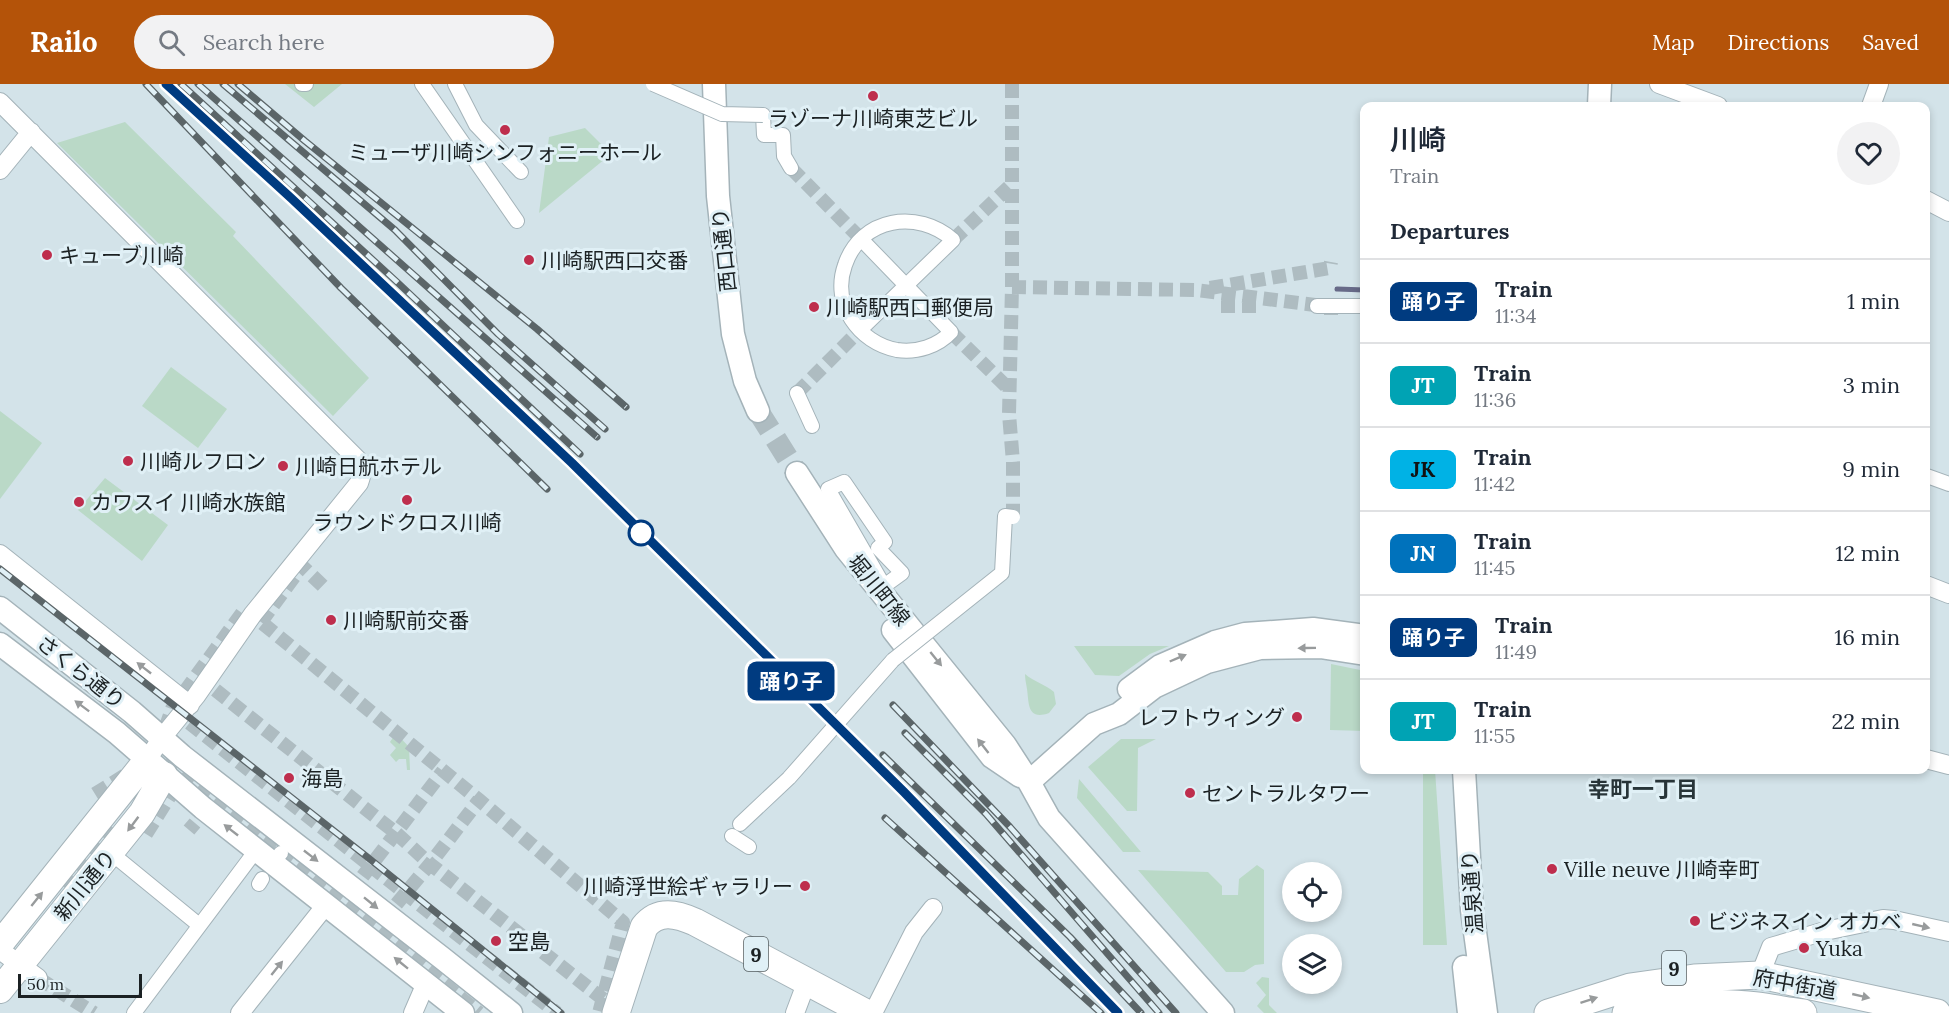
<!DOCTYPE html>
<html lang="en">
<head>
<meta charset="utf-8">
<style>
  body { margin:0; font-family:Lora,"Noto Sans JP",serif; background:#f2f2f3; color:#1f2937; height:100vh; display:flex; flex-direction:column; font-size:22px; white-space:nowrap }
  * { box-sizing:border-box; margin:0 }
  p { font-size:20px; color:#747a83 }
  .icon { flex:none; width:33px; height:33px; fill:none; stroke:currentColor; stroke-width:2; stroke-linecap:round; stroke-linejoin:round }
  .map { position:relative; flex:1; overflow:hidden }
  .side { position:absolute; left:1360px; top:18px; width:570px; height:672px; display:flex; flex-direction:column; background:#fff; border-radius:12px; box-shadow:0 3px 9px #0003 }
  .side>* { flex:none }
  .badge { padding:0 12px; border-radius:9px; font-size:21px; line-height:39px }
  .controls { position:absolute; left:1282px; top:778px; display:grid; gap:12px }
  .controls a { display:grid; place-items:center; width:60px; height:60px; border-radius:50%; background:#fff; box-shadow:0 3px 9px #0003; font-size:30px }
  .scale { position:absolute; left:18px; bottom:15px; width:124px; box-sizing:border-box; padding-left:6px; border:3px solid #1b2123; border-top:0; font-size:16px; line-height:21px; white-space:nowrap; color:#1b2123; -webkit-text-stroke:4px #e0f0f6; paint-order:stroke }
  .map>.badge { position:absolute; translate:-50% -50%; box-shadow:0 0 0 3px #fff }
  h2 { padding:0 30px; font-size:22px; line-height:54px }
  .round { display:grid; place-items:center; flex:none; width:63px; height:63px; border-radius:32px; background:#f2f2f3 }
  .overview { display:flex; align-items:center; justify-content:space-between; height:102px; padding:0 30px }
  h1 { font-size:28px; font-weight:600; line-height:45px }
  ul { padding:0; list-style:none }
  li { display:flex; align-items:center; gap:18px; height:84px; padding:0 30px; border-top:2px solid #e0e1e3 }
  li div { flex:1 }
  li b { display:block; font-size:22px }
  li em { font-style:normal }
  li .badge { min-width:66px; font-weight:700; text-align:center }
  header { display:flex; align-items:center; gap:36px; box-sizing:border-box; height:84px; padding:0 30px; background:#b45309; color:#fff }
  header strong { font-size:28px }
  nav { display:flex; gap:33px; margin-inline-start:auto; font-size:21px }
  .search { width:420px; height:54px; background:#f2f2f3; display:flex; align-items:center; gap:15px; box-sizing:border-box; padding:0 21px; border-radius:33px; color:#747a83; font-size:22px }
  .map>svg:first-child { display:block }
</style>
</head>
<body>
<header>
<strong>Railo</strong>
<div class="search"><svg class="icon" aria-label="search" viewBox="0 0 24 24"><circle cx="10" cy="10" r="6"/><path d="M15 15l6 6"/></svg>Search here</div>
<nav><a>Map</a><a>Directions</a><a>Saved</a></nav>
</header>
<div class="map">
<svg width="1949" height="929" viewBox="0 0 1949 929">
  <rect width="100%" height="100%" fill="#d3e3e9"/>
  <path fill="#bad9c7" d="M285,0h57l-28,23z
    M125,38l111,110 -3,4 136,142 -36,38 -276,-273z
    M585,44l26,26 -72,59 10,-76z
    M171,283l56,42 -29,39 -56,-42z
    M0,327l42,32 -42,56z
    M105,394l63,47 -26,36 -64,-51z
    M1074,562h95l-19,8 -31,22 -24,-1z
    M1331,580l34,7v60l-35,-1z
    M1025,590c9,8 20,10 29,18l2,12 -7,9c-22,8 -20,-10 -22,-24 -1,-6 -2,-10 -2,-15z
    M396,649l13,14 1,23h-3l-1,-11h-7l-3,3 -6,-7 6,-7 -6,-6z
    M1121,655h35l-18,9 -1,63h-10l-39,-44z
    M1423,686h12l12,175h-24z
    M1079,695l62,73h-18l-46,-54z
    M1257,781l7,5v94l-9,1 -11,7h-18l-88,-102 70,2 14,14v9h16l1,-16z
    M1262,893l7,1v27l8,8h-13l-7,-7 9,-11 -10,-12z"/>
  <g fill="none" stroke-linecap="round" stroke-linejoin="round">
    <path stroke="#676a88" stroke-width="5" d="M1337,205l28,1"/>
    <path stroke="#aebcc1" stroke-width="14" stroke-dasharray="14 7" stroke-linecap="butt" d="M1012,0v203l-3,127 4,48v55
      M791,84l70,71
      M953,156l59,-56
      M1012,203l184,3 135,17v8
      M1210,204l120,-20 1,-6
      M1221,222h40
      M951,248l58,57
      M797,309l63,-63
      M261,538l41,-56 24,23
      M199,593l197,156 34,31 173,135
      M173,626l384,303
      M165,645l7,-20 73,-100 234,191 144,122 -24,91
      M165,677l211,167 103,85
      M95,710l32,-20
      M189,746l6,-7
      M146,750l34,-54
      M67,805l42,-64
      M350,809l93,-122
      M383,836l47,-56 49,-64
      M38,894l56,35"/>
    <path stroke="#aebcc1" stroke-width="22" stroke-dasharray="22 11" stroke-linecap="butt" d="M758,327l39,62"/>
    <defs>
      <path id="pedestrian" d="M302,0h4
        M422,0l95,137
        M455,0l21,41 45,47
        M763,31l1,20h19l1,21 7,12
        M1317,222h48
        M860,246l93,-90c-35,-31 -92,-23 -108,25 -14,39 14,78 52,85 20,3 41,-4 54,-18l-90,-93
        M797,309l15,33
        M1927,392l22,8
        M844,398l41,60 -7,6 24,25 -18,13 -56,-97z
        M740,740l49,-46 104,-118
        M732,752l17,11
        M111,769l88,72
        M280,770l1,-1
        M259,800l3,-5
        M134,929l123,-164"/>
      <path id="minor" d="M1659,0l59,22
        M0,18l359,359c4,8 3,14 0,22l-106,131 -57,82 -35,43 -14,21
        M1871,22l8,-22
        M0,86l31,-38
        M1926,116l23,12
        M0,470l190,151
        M1926,501l23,9
        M1926,675l23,6
        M0,866l38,28
        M1760,891l11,-28 54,-16 58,-12 11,1 55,12
        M240,929l86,-108
        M413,929l13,-30
        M795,929l12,-32
        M873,929l41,-81 19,-24"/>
      <path id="tertiary" d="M714,0l4,112 15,138 12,47 13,30
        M1599,22l1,-22
        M797,389l49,76 159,196 24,37 20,36 174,195
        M0,524l132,104 50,44 260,202 69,55
        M893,546l99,127 28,19
        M0,560l117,89 86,75 260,205
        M1129,605l31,-23 55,-24 30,-8 68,-5 52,7
        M1464,686l8,140 14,103
        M1029,698l65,-58 25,-10 35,-27 53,-25 53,-14 60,-1 45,7
        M1464,883l5,46"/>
      <path id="secondary" d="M0,860l147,-184
        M0,906l142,-177 22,-38"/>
      <path id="primary" d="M616,929l28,-86c14,-18 33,-13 51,-5l171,91
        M1548,929l82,-26 64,-9 66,-3 177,38
        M1626,929c38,-9 92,-12 131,-7 15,2 31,5 46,7"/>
    </defs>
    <use href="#pedestrian" stroke="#a4b3b9" stroke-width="16"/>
    <use href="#minor" stroke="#a4b3b9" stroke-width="20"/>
    <use href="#tertiary" stroke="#a4b3b9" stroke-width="25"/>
    <use href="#secondary" stroke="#a4b3b9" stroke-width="28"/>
    <use href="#primary" stroke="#a4b3b9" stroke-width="29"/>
    <use href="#pedestrian" stroke="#fff" stroke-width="14"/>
    <use href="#minor" stroke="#fff" stroke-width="18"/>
    <use href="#tertiary" stroke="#fff" stroke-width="22"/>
    <use href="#secondary" stroke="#fff" stroke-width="26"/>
    <use href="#primary" stroke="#fff" stroke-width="27"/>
    <defs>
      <path id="rail" d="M146,0l195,204 206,201
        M166,0l125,114 280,265
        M181,0l216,198 183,172
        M198,0l399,353
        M223,0l172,146 103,104 107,95
        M238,0l67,57 232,188 89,78
        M0,485l366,287 195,157
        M893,621l117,122 166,186
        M905,649l81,81 173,199
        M883,671l187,182 71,76
        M875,680l243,249
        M885,734l216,195"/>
    </defs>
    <use href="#rail" stroke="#5b6568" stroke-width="7"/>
    <use href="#rail" stroke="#e0f0f6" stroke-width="4.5" stroke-dasharray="14" stroke-linecap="butt"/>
    <defs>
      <path id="pedestrian-bridge" d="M653,0l69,30 41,1
        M893,576l109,-87 3,-57 8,1"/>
    </defs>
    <use href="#pedestrian-bridge" stroke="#a4b3b9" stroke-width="16" stroke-linecap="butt"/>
    <use href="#pedestrian-bridge" stroke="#fff" stroke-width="14"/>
  </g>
  <defs><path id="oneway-solid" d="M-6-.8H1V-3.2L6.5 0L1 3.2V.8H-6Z" transform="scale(1.5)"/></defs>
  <g fill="#989b9c">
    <use href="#oneway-solid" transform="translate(1307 564) rotate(179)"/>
    <use href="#oneway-solid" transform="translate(1178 574) rotate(-23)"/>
    <use href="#oneway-solid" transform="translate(936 575) rotate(51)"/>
    <use href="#oneway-solid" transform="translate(144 584) rotate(-142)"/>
    <use href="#oneway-solid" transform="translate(82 622) rotate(-143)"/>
    <use href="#oneway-solid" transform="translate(983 662) rotate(-128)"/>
    <use href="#oneway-solid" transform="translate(133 740) rotate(127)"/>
    <use href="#oneway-solid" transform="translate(231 746) rotate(-142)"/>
    <use href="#oneway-solid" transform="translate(311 772) rotate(38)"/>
    <use href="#oneway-solid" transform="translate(37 815) rotate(-51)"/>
    <use href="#oneway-solid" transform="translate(371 819) rotate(39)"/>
    <use href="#oneway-solid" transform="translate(1921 842) rotate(13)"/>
    <use href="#oneway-solid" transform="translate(401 879) rotate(-141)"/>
    <use href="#oneway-solid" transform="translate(277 884) rotate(-51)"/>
    <use href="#oneway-solid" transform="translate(1861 912) rotate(13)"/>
    <use href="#oneway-solid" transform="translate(1589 916) rotate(-18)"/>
  </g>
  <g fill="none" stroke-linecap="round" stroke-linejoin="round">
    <defs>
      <path id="line" d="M166,0l125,114 281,265 332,329 214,221"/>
    </defs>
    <use href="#line" stroke="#fff" stroke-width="14"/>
    <use href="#line" stroke="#003b80" stroke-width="9"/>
  </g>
  <g fill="#be2e4d" stroke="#e0f0f6" stroke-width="2">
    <circle cx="873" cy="12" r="6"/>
    <circle cx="505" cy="46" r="6"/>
    <circle cx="47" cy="171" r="6"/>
    <circle cx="529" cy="176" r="6"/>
    <circle cx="814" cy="223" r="6"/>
    <circle cx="128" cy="377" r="6"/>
    <circle cx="283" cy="382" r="6"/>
    <circle cx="407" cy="416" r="6"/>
    <circle cx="79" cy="418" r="6"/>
    <circle cx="331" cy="536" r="6"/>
    <circle cx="1297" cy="633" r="6"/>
    <circle cx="289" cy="694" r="6"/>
    <circle cx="1190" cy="709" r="6"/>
    <circle cx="1552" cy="785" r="6"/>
    <circle cx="805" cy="802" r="6"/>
    <circle cx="1695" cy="837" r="6"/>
    <circle cx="496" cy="857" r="6"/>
    <circle cx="1804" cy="864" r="6"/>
  </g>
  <circle fill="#fff" stroke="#003b80" stroke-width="3" cx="641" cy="449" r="12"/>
  <g text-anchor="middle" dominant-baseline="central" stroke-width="6" stroke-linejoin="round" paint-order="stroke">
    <g fill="#e0f0f6" stroke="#565f62" stroke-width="1.5">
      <rect x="744" y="853" width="24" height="34" rx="4.5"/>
      <rect x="1662" y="867" width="24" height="34" rx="4.5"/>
    </g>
    <g font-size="20" font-weight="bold" fill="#1b2123">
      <text x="756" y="870">9</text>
      <text x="1674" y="884">9</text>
    </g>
    <g font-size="21" fill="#1b2123" stroke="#e0f0f6" text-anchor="start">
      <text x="873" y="34" text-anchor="middle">ラゾーナ川崎東芝ビル</text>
      <text x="505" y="68" text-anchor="middle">ミューザ川崎シンフォニーホール</text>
      <text x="59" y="171">キューブ川崎</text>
      <text x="541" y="176">川崎駅西口交番</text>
      <text x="826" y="223">川崎駅西口郵便局</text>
      <text x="140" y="377">川崎ルフロン</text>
      <text x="295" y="382">川崎日航ホテル</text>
      <text x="91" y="418">カワスイ 川崎水族館</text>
      <text x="407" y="438" text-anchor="middle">ラウンドクロス川崎</text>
      <text x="343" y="536">川崎駅前交番</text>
      <text x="1285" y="633" text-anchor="end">レフトウィング</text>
      <text x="301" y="694">海島</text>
      <text x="1202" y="709">セントラルタワー</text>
      <text x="1564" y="785">Ville neuve 川崎幸町</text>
      <text x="793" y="802" text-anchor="end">川崎浮世絵ギャラリー</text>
      <text x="1707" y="837">ビジネスイン オカベ</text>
      <text x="508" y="857">空島</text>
      <text x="1816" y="864">Yuka</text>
    </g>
    <g font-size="21" fill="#1b2123" stroke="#e0f0f6">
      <text transform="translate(724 166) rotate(-96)">西口通り</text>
      <text transform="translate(879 506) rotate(51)">堀川町線</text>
      <text transform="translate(81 588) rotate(38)">さくら通り</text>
      <text transform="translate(85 801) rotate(-51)">新川通り</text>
      <text transform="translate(1472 808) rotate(-94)">温泉通り</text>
      <text transform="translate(1795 900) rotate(10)">府中街道</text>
    </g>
    <g font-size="22" font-weight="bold" fill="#283539" stroke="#e0f0f6">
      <text x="1643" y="705">幸町一丁目</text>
    </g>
  </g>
</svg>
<div class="controls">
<a><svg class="icon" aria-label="locate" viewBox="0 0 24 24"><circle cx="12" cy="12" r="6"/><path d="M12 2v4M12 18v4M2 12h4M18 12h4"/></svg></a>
<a><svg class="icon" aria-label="layers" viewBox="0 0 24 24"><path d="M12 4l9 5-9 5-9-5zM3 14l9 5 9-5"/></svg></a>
</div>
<div class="scale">50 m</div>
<b class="badge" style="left:791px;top:597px;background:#003b80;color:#fff">踊り子</b>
<section class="side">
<div class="overview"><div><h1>川崎</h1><p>Train</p></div><a class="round"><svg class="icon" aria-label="heart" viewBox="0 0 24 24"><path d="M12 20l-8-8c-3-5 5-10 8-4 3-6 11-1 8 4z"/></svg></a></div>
<h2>Departures</h2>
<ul>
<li><span class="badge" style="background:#003b80;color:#fff">踊り子</span><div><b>Train</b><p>11:34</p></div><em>1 min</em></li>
<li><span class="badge" style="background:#00a3b4;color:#fff">JT</span><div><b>Train</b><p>11:36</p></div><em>3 min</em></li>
<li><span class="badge" style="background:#00b2e5;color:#111">JK</span><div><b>Train</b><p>11:42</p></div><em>9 min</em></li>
<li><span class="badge" style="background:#0072bc;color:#fff">JN</span><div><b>Train</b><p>11:45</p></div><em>12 min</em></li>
<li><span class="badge" style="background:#003b80;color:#fff">踊り子</span><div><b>Train</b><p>11:49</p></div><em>16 min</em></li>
<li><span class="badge" style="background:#00a3b4;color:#fff">JT</span><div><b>Train</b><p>11:55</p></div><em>22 min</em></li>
</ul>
</section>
</div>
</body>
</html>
